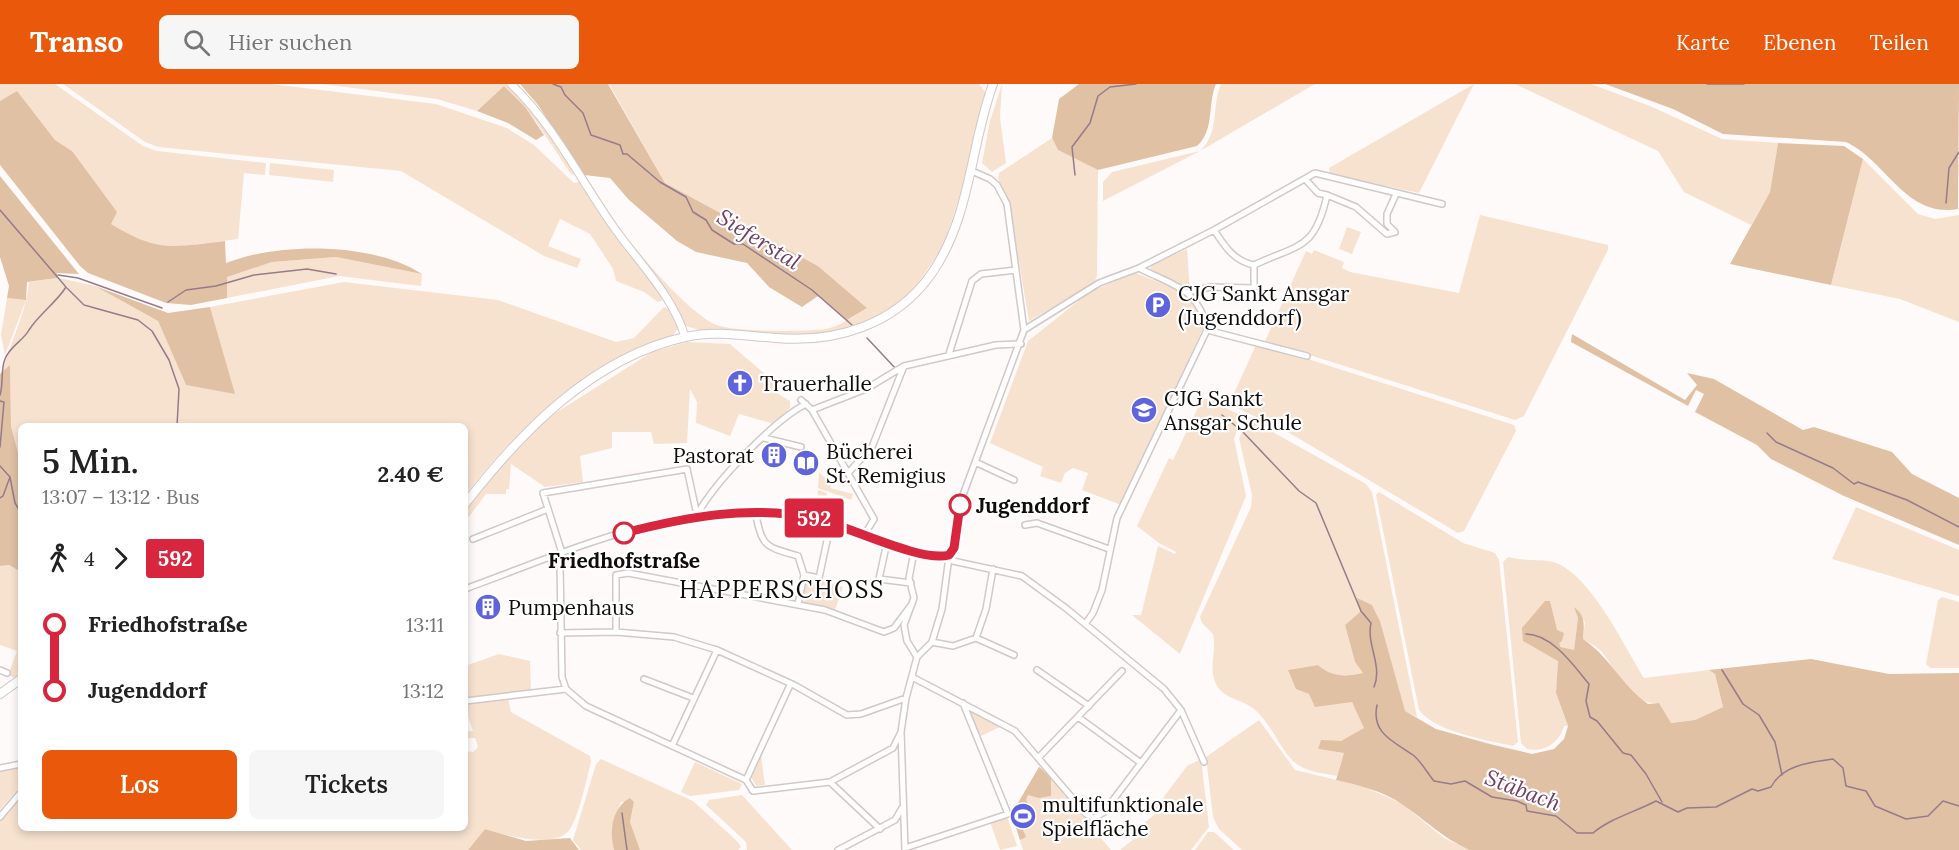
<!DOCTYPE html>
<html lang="de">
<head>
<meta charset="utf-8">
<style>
  body { margin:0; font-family:Lora,serif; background:#f6f6f6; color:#222; height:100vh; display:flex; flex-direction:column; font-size:22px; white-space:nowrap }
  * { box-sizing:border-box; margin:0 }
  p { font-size:20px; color:#767676 }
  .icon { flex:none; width:33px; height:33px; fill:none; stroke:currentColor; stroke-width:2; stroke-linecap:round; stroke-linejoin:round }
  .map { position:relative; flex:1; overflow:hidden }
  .sheet { position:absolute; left:18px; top:339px; width:450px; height:408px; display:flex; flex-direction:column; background:#fff; border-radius:9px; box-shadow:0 3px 9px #0003 }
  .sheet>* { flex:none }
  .badge { padding:0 12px; border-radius:4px; font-size:21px; line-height:39px }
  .map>.badge { position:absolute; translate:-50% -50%; box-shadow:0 0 0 3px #fff }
  .legs { display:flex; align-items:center; gap:9px; height:66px; padding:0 24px; font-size:20px }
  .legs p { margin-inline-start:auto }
  .summary { display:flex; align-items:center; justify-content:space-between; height:102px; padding:0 24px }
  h1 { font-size:33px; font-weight:600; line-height:45px }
  .button { display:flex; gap:12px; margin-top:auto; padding:12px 24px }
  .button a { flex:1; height:69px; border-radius:9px; background:#ea580c; color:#fff; font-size:24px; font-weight:600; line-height:69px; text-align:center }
  .button a+a { background:#f6f6f6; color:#222 }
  ul { padding:0 24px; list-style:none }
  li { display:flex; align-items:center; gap:21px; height:66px; font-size:22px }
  li i { display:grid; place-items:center; width:9px; height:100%; margin:0 8px; background:currentColor }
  li i::after { content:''; width:15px; height:15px; margin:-8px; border:4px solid; border-radius:50%; background:#fff }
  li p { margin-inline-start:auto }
  li:first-child i { background:linear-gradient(#0000 50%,currentColor 0) }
  li:last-child i { background:linear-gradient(currentColor 50%,#0000 0) }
  header { display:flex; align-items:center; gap:36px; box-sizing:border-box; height:84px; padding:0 30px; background:#ea580c; color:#fff }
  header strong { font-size:28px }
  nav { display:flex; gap:33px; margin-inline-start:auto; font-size:21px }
  .search { width:420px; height:54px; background:#f6f6f6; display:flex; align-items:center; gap:15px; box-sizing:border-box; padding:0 21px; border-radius:9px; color:#767676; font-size:22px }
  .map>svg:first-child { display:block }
</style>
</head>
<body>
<header>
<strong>Transo</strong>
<div class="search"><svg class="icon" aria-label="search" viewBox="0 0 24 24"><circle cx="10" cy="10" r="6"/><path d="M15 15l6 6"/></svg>Hier suchen</div>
<nav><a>Karte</a><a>Ebenen</a><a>Teilen</a></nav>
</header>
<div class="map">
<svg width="1959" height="766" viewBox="0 0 1959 766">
  <rect width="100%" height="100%" fill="#fefaf9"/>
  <path fill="#f7e2cf" d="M0,0h55l88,62 14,5 109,12 -1,12 -21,-2 -6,66 -69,9 -34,-9 -24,-15 -39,-73 -17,-11 -38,-48 -17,9z
    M63,0h208l165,20 71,24 27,17 40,38 5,-1 36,54 46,59 1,6 -4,1 -14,-10 -28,-11 -3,-12 -23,-35 -30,-15 -12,27 33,13 -4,9 -33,-12 -143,-85 -243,-24 -13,-5z
    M323,0h184l29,32 39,59 -4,-1 -34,-51 -33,-37 -27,25 -40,-12z
    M609,0h370l7,9 -19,83 -25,73 -29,41 -30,27 -50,16 -28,3 -102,-5 -18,-5c-17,-39 -47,-70 -71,-105 18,25 75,94 103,104 17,7 90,7 109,4 15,-3 29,-14 41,-21l-49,-42 -153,-83z
    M1002,0l-2,34 6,45 -14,9 -10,-9 8,-42z
    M1221,0h94l-115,67 -97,50v-19l9,-10 88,-21c20,-19 11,-43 21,-67z
    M1474,0l-55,109 -89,-19 -1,-6z
    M1515,0h76l59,22 72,33 56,4 -8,49 -19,33 -67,-33 -26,-41z
    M1052,54l6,12 40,20 -1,106 -3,7 -65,38 -20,-118 -11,-25 1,-5z
    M1863,75l55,55 17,5 24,-4v107l-59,-23 -69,-14z
    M270,79l64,7 -1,12 -64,-7z
    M1480,131l128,30v5l-84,166 -9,4 -250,-79 41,-90 6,3 2,-4 30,12 -2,6 8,4 109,21z
    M1347,143l14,5 -9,22 -13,-5z
    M1187,165l3,42 -40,-19 1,-7z
    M336,173l86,17 -1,12 -82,-10 -112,22 -1,-21 46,-15z
    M1136,189l51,21 17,32 -83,179 -39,-15 6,-17 -15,-5 -8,5 -4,10 -21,-7 3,-9 -53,-24 38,-102 63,-50z
    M57,194l27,28 11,3 -11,-5 -25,-26 36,8 63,35 28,64 48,8 -24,-86 134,-25 154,18 118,42 18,-4 30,-31 6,3 8,19 -7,8c-92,33 -145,83 -206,158v-69h-444v38l-10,-38 -1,-60 -8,9c7,-32 24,-60 27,-93z
    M7,214l19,2 -21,55 -4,-20z
    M687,258l43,2 51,44 -4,5 13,8v7l-16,16 -35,-10 -9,22 -34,-13 1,-21 -7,-13 -3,54 -33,1 -3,-12h-39v16l-32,8 3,26 -38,5 -34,-23 -2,25h-3v5h-20l-21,28v-12l39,-48 39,-41 109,-69z
    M1256,261l52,14 206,66 2,6 -52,100 -6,2 -165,-98 -64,-31z
    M1203,313l35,17 2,7 -6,18 12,57 -66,158 -48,-39h9l17,-69 17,8 1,-2 -17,-9 -22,-17 32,-68 4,2z
    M1251,336l115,64 6,8 45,225 -13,-6 -24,-90 -8,-16 -15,-6 3,13 -15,13 10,37 8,11c-18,4 -31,4 -45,-8l-30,5 64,32 13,26 -24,13h-20l-3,8 26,4 -7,23c-15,-3 -33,-4 -44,-15 -15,-15 -22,-38 -39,-52 -12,-10 -31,-10 -38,-25 -8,-17 1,-32 -3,-50l-11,-11 -2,-6 51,-110 1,-12 -13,-57 7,-14z
    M819,388l12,12 -1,4 23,6 -2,6 -33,-12z
    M818,406l9,3 -2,20 2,-5 16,6 -2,6 -25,-6z
    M1379,408l84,51 32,10 4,7 19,182 -5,4c-26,-6 -78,-14 -94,-36l-43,-215z
    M1856,423l103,43v46l-127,-37z
    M1508,473c15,4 35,2 46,5 37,13 70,84 90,116l65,-8 6,4 8,33 -28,13 -25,3 -11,-20c-31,3 -42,-35 -60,-54 -5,-4 -11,-7 -16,-10l2,-17 -10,-13 3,9 -4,33 -12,-4 -4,-4 -8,-42 -15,44 23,16 -2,32 12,33h-4c-4,16 -19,27 -37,23l-6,-6 -18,-181z
    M9,481l12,7v101l-7,5 -6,-3 9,-24 -17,-6v-79z
    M806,493l37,10 -8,23 -33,-7z
    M1942,513l17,5v66h-29l-4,-4 12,-64z
    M499,570l31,7 1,30 -23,7 3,14 79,44 1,6c-5,18 -11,51 -21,67 -14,21 -65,6 -85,0l-17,21h-468v-29l21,-25v32h444v-77l8,1 5,-5 -3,-9h-10v-7h8l-8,-24v-41z
    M974,628l28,14 -23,11 -9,-22z
    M1259,636l36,50 67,16 39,17 43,35 25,12h-227l-23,-21 -6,-12 -7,-60z
    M761,671l4,30 -9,1 -5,-9z
    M601,675l92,42 44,40 4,6 -3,3h-98l-10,-28 4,-20h-13c-7,17 -12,30 -7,48h-33l-8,-10 23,-76z
    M1201,675l8,68 -18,23h-71l15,-12 -3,-4 24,-21 -2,-3 33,-44z
    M695,678l47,22 -3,6 -49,6 -9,-4z
    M21,683v18l-21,25v-39z
    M1039,683l4,2 68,81h-88l-10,-32 1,-8z
    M742,711l50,55h-45l-1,-8 -40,-37 3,-5z
    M1005,733l3,2 9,27 -17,4 -10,-28z
    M1208,748h6l20,18h-39z"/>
  <path fill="#e0c1a4" d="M520,0h88l57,99 153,83 49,42 -20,12 -29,-24 -16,11 -33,-20 -22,-24 -51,-11 -19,-11 -48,-41 -19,-22 -26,-3 -46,-70z
    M1079,0h137c-9,21 -1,46 -19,62l-99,24 -40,-20 -6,-12 7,-39z
    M1605,0h354l-1,125c-53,9 -71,-48 -112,-67l-123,-8 -50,-25z
    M504,2l21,21 19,28 -8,5 -28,-17 -31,-12z
    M17,7l38,49 17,11 45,61 -6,12c47,29 62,23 114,17l1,22c53,-21 147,-21 196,11l-86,-17 -64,5 -45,15v21l-36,7 -25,-2 -78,-30 -8,-7 -80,-101v-64z
    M1778,59l66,3 19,13 -32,126 -101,-21 40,-72z
    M0,92l79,98 -22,-1v5l-30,4 -1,18 -19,-2 2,-12 -9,-29z
    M95,202l73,27 42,-6 25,87 -49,-9 -28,-64z
    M1572,250l113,66 12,-15 -10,-12 27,6 89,51 11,-3 78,25 20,22 47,24v47l-115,-49 -73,-37 -14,-14 -62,-33 9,-18 -8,-4 -8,16 -117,-64z
    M10,281l1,61 10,38v108l-12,-7 -9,1v-192z
    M1357,514l15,7 8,16 25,90 31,18 54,15 42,10 22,-5 10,-10 4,-13 -12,-33 2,-32 -35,-20 -1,-13 23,-27h5l7,29 7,3 -2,8 -3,2 2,4 13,3 4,-32 -4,-11c12,9 10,18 9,32 27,18 38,46 65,65l11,-1 12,20 24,-3 28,-13 -8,-33 -6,-4 102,-11 78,15 70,-1v177h-490c-29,-14 -41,-28 -66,-45 -19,-14 -45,-20 -67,-25l8,-27 -26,-4 3,-9 20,1 23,-13 -12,-26 -37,5 -6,-13 -13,-5 -8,-19 30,-5c14,12 27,12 45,8l-8,-11 -10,-37 15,-13z
    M1039,683l12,11v18l-12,2 -11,-3 -2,5 2,3 -10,15 8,19 -6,3 -7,-22 1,-8z
    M630,714l4,4 -4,20 10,28h-26c-5,-19 -2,-43 16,-52z
    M485,745l41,12 44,-3 9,12h-111z"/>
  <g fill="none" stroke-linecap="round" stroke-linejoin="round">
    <path stroke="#967b8b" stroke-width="1.5" d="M553,0l8,3 4,8 18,18 8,22 29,10 3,9h4l33,28 26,15 7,15 13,8 6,10 22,14h9l69,46 40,35
      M1707,0h37
      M1075,91l-3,-28 18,-24 8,-27 12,-9 26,-3
      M1946,119l3,-35 10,-16
      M0,126l66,77c-10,16 -27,27 -37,43 -6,11 -19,16 -24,29 -5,13 -1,23 -5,36
      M58,191l20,3 84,30
      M67,204l17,17 54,15 14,11 17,29 10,29 -2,37
      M168,218l18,-12 30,-4 38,-11 53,-6 29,5
      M867,254l29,31
      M0,317l4,1 -4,45
      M1222,331l15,12
      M1242,347l57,60 17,12 45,108 10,12c-5,21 12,43 3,64
      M1767,349l9,9 57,26 21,16 4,-2 49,18 52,27
      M0,382l10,11 -7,19 -3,2
      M10,393l5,26 6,10
      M1526,550c26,0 48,32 63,50l-3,17 4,16 7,4 26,32 8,2 15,19 16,28
      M1722,586l21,34 16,11 16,27 7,33
      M1377,621c-6,28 16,36 36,50 8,6 15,19 21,26l17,3 14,-3 27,16 25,4 9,4 1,6 29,5 21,17h16c18,-15 42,-21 63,-32l22,11 9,-4 29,-1 36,-18 6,2 13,-4c11,-22 41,-25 62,-28l10,9 3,18 20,5 9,15 31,13 22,-3 15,-15 16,5
      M622,729l5,37"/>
    <defs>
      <path id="minor" d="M1327,111l29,12 31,27 8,-2 -8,-8v-10l9,-20
        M1214,146c11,17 20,31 40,35
        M1188,208l23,-5 43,1v-23c45,-21 61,-15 73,-70l-9,-2 -13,-14
        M1024,246l75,-47 40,-15 75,-38 101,-57 127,31
        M1207,246l100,26
        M949,270l23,-73 9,-7 35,-4
        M801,316l11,10 62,109 -9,15
        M812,326l54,-21 38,-23 92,-21 25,-1
        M764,354l37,9
        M975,378l39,18
        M849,388l23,-25 32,-81
        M755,428c8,35 8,34 43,44l6,19 -6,29
        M697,431c17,-32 77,-95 109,-111
        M1025,441l12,-2 72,26
        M473,455l75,-30
        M887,458l-8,37 32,4
        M914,468l-5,26 5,20 -10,27 3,16 10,16
        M562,469l-19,-60 144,-24 10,46
        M557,471l3,11 2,111 4,12 20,17 160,74 7,11 77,-9 63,-34 8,-16
        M949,471l4,6 69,15 45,33 97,80 17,21 23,52
        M804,491l15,3 12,-56
        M465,505c96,-35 199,-83 303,-77 21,1 43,5 63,10 31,9 88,41 118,33l5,-7 6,-45 64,-173 -17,-126 -10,-19 -7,-6 -18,-8
        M1085,540l8,-11 9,-23 15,-72 90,-188c-8,-43 -36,-45 -68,-62
        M616,548v-57l12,-2 197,37 59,22 10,-4 18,-24
        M560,549l56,-1 58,5 43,13 77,35 53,30 14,-1 45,-16
        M976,554l38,17
        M932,558l21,4 23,-8 10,-29 7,-40
        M0,586l7,3
        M1037,586l52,36
        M912,593l103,54 71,83 8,4 10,-6 77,-102
        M644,595l49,19
        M465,617l101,-12
        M1078,633l63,46
        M672,662l45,-96
        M1038,674l84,-87
        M0,684l21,-4
        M746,696l44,-95
        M830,698l50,47
        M0,733l21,-25
        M905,764l103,-34 -45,-111
        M838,766l57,-30 7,-12
        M905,766l-4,-118 5,-34 11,-41 15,-15 10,-33 7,-52"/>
      <path id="tertiary" d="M511,0c42,40 69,95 102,142 24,35 60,69 72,111"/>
      <path id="secondary" d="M465,420c56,-72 127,-146 220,-167 30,-7 61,-1 91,1 60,5 120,-13 156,-65 39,-57 38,-126 61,-189
        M0,610l21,-15"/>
    </defs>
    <use href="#minor" stroke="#d2c8c7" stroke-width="8"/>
    <use href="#tertiary" stroke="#d2c8c7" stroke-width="9"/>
    <use href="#secondary" stroke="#d2c8c7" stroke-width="10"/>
    <use href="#minor" stroke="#fff" stroke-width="5"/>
    <use href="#tertiary" stroke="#fff" stroke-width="7"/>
    <use href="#secondary" stroke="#fff" stroke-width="8"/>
  </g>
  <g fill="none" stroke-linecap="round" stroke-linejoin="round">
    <defs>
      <path id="line-1" d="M624,449c62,-16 125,-28 189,-15 34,7 107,45 136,37l5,-7 6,-43"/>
    </defs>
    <use href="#line-1" stroke="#fff" stroke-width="14"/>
    <use href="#line-1" stroke="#d7263d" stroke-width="9"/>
  </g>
  <defs>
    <symbol id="parking-disc" viewBox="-11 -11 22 22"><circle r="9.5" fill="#5f63dc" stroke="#fff"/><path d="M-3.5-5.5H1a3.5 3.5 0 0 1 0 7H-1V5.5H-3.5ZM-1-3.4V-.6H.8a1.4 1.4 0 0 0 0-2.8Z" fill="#fff"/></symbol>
    <symbol id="church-disc" viewBox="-11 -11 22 22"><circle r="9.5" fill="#5f63dc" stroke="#fff"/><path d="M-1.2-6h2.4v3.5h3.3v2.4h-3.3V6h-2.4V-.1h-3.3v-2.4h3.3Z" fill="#fff"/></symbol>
    <symbol id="school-disc" viewBox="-11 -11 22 22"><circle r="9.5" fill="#5f63dc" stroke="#fff"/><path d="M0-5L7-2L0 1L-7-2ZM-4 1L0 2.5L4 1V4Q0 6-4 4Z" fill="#fff"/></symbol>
    <symbol id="building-disc" viewBox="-11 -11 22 22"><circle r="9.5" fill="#5f63dc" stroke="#fff"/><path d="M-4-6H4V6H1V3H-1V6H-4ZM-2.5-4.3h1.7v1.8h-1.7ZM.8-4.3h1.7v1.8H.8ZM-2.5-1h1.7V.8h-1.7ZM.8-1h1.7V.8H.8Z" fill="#fff"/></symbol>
    <symbol id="library-disc" viewBox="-11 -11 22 22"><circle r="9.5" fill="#5f63dc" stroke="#fff"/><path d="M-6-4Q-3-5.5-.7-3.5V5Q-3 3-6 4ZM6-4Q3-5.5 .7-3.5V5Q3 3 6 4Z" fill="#fff"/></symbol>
    <symbol id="stadium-disc" viewBox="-11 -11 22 22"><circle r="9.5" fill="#5f63dc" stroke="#fff"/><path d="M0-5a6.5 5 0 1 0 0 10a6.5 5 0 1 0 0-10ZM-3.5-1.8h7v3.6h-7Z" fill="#fff"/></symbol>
  </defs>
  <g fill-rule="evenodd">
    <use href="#parking-disc" x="1143" y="206" width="30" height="30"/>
    <use href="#church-disc" x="725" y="284" width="30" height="30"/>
    <use href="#school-disc" x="1129" y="311" width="30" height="30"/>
    <use href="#building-disc" x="759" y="356" width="30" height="30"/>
    <use href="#library-disc" x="791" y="364" width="30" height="30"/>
    <use href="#building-disc" x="473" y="508" width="30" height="30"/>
    <use href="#stadium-disc" x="1008" y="717" width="30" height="30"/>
  </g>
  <g fill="#fff" stroke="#d7263d" stroke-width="3">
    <circle cx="960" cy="421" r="10"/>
    <circle cx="624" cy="449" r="10"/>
  </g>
  <g text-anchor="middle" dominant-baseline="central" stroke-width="4.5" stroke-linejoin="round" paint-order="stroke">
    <g font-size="21" fill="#0f0c0b" stroke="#fff" text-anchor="start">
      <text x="1178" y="209">CJG Sankt Ansgar<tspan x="1178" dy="24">(Jugenddorf)</tspan></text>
      <text x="760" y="299">Trauerhalle</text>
      <text x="1164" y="314">CJG Sankt<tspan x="1164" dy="24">Ansgar Schule</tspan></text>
      <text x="826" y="367">Bücherei<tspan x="826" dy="24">St. Remigius</tspan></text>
      <text x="754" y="371" text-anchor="end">Pastorat</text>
      <text x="508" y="523">Pumpenhaus</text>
      <text x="1042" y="720">multifunktionale<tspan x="1042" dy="24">Spielfläche</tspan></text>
    </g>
    <g font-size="21" font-weight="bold" fill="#0f0c0b" stroke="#fff" text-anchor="start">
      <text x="976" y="421">Jugenddorf</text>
      <text x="624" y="476" text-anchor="middle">Friedhofstraße</text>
    </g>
    <g font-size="22" font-style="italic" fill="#713f60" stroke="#fff">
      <text transform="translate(759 155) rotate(32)">Sieferstal</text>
      <text transform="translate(1523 706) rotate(21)">Stäbach</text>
    </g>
    <g font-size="24" letter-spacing="1.5" fill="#0f0c0b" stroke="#fff">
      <text x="782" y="505">HAPPERSCHOSS</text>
    </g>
  </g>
</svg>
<b class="badge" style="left:814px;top:434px;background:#d7263d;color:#fff">592</b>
<section class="sheet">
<div class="summary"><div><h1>5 Min.</h1><p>13:07 – 13:12 · Bus</p></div><b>2.40 €</b></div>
<div class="legs"><svg class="icon" aria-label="walk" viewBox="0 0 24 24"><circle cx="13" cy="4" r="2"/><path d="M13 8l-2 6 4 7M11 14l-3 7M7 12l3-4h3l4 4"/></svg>4<svg class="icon" aria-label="forward" viewBox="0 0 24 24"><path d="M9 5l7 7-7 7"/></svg><b class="badge" style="background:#d7263d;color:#fff">592</b></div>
<ul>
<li><i style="color:#d7263d"></i><b>Friedhofstraße</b><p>13:11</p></li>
<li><i style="color:#d7263d"></i><b>Jugenddorf</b><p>13:12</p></li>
</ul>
<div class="button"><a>Los</a><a>Tickets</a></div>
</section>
</div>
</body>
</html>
